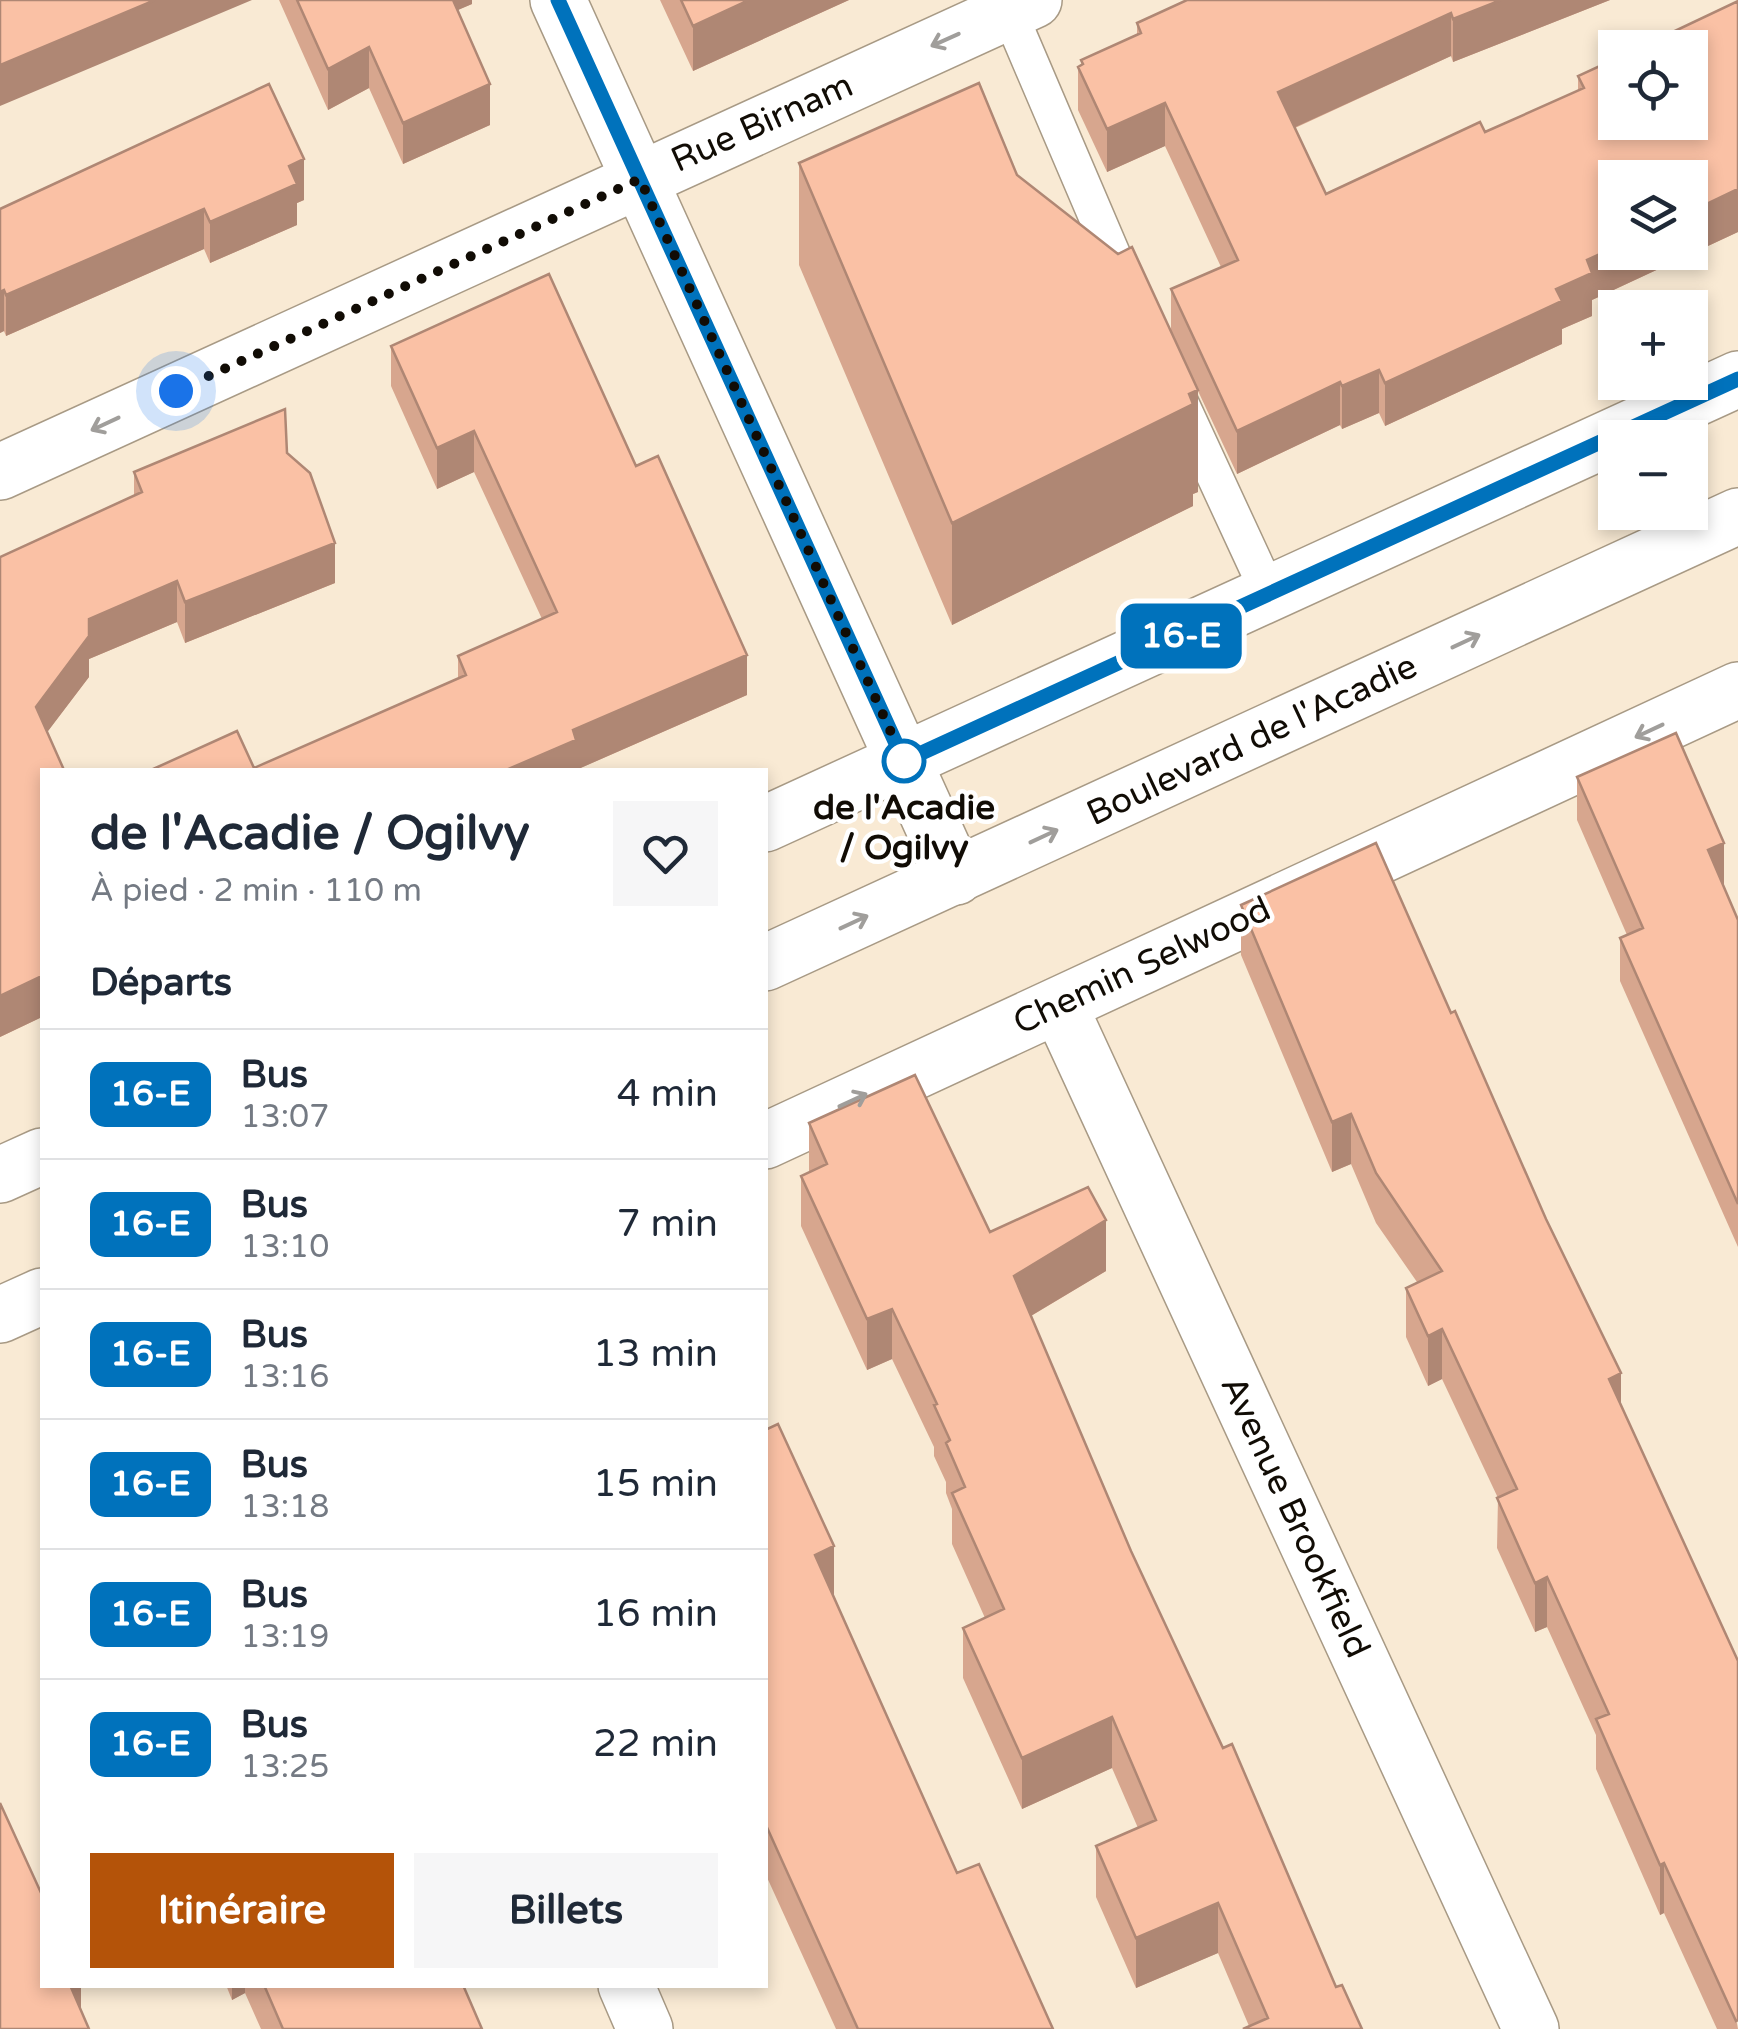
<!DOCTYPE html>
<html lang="fr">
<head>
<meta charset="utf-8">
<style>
  body { margin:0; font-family:"Varela Round",sans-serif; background:#f6f6f7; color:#1f2937; height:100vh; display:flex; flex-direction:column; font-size:38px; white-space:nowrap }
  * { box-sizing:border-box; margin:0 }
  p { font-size:32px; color:#747a83 }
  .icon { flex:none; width:55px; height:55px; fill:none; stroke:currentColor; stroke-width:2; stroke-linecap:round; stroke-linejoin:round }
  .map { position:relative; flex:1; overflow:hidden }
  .details { position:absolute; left:40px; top:768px; width:728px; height:1220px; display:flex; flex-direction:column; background:#fff; border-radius:0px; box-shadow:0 5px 15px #0003 }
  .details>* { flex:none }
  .badge { padding:0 20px; border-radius:15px; font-size:35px; line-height:65px }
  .buttons { position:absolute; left:1598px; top:30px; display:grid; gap:20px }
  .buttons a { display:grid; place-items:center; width:110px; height:110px; border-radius:0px; background:#fff; box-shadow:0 5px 15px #0003; font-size:50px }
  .you { position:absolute; width:50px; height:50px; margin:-25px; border:8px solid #fff; border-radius:50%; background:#1a73e8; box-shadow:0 0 0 15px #1a73e833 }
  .map>.badge { position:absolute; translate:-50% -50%; box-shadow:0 0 0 5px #fff }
  h2 { padding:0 50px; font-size:38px; line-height:90px }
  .round { display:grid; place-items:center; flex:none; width:105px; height:105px; border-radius:0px; background:#f6f6f7 }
  .headline { display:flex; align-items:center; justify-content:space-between; height:170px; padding:0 50px }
  h1 { font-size:48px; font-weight:800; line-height:75px }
  .primary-button { display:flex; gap:20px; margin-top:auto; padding:20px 50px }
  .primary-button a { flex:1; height:115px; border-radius:0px; background:#b45309; color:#fff; font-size:40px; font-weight:800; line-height:115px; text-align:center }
  .primary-button a+a { background:#f6f6f7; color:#1f2937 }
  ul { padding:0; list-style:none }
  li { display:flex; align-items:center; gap:30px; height:130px; padding:0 50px; border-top:2px solid #e0e1e3 }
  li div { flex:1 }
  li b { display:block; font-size:38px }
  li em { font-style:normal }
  li .badge { min-width:110px; font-weight:700; text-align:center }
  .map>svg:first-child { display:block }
</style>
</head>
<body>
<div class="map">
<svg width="1738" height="2029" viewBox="0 0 1738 2029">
  <rect width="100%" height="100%" fill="#f9ead4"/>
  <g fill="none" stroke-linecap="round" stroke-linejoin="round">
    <defs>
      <path id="service" d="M1009,12l117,274
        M1178,397l92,199"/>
      <path id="minor" d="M558,0l398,877
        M0,472l1034,-472
        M1059,1005l472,1024
        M765,1141l973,-451
        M626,1985l19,44"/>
      <path id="secondary" d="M765,824l973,-445
        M765,963l973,-447
        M0,1175l42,-19
        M0,1315l42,-19"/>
    </defs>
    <use href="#service" stroke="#a89a85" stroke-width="38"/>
    <use href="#minor" stroke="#a89a85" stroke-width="58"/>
    <use href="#secondary" stroke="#a89a85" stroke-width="58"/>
    <use href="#service" stroke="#fff" stroke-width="35"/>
    <use href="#minor" stroke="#fff" stroke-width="55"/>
    <use href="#secondary" stroke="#fff" stroke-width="55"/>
  </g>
  <path fill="#d7a68e" d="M279,0h193v4l-15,6 33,115 -87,39 -34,-76 -41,22z
    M660,0h189l-156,71z
    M1187,0h423l-157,62 -2,-6 -156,72 31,66 159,-62 93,-41v-15l160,-75v231l-146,68v16l-30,13v15l-177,82 -6,-13 -37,16 -2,-4 -103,49 -39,-83v101l-5,2v12l-241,119 -153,-360v-102l218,12 154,156v-42l50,-22 -56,-121 -58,26 -29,-62v-43l3,-2v-5l56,-25v-12z
    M304,200l-7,3v22l-87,38 -6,-14 -198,87 -2,-5 -4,2v-124z
    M391,346l245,120 111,229 -171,75 -322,-2 204,-90v-22l84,-37 -68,-147 -37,17 -46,-103z
    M287,453l48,130 -150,60 -8,-21 -88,37v18l-42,55 -5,38v247l-42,20v-480l134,-61v-24z
    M1577,777l147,109 14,34v327l-118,-266v-43l7,-3 -50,-115z
    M1241,905l380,501 117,623h-21l-53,-116 -4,2 -64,-146v-34l-49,-108 -12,5 -38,-84 1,-50 -56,-119 -14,7 -22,-49v-49l11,-6 -41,-59 -25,-59 -19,8 -91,-217z
    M809,1123l181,109 116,39 -75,45 100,235 205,436 -87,39 -31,-73 -82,35 -40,-91v-51l42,-18 -26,-60 -90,41 -59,-131v-50l22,-10 -33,-74v-35l-6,-16v-11l-12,-26v-9l-42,-88 -25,11 -66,-144v-50l8,-4z
    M765,1430l69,167 123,276 96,156h-217l-71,-156z
    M226,1985h237l19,44h-221l-16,-36 -13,7z"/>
  <path fill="#af8774" d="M155,0h97l-252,106v-41z
    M442,0h30v4l-30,13z
    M749,0h100l-156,71v-45z
    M1501,0h109l-157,62v-43z
    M1451,13v43l-173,79v-43z
    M369,47v41l-41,22v-41z
    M490,84v41l-87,39v-41z
    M1165,103v43l-58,26v-43z
    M304,159v41l-7,3v22l-87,38v-41l79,-56z
    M1738,189v43l-146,68v16l-30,13v15l-177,82v-43l171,-94 31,-29 28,-13v5h75v-40z
    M204,209v40l-198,87v-41z
    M4,290v41l-4,2v-41z
    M1379,370v43l-37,16v-43z
    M1340,382v43l-103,49v-43z
    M1198,390v102l-5,2v12l-241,119v-102z
    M474,431v41l-37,17v-41z
    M335,543v40l-150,60v-41z
    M177,581v41l-88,37v18l-53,70v-40l53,-88z
    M747,655v40l-171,75h-70l67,-40z
    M1724,843v43l-16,7v-43z
    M42,976v41l-42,20v-41z
    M1351,1114v50l-19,8v-50z
    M1106,1220v51l-92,55v-50z
    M892,1309v50l-25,11v-51z
    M1442,1329v50l-14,7v-50z
    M1621,1373v49l-12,-43z
    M834,1546v51l-19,-42z
    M1547,1577v50l-12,5v-49z
    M1112,1717v51l-90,41v-51z
    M1664,1863v50l-4,2v-50z
    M1218,1903v50l-82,35v-50z
    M69,1985h12v36z
    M232,1985h13v8l-13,7z"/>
  <path fill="#fac1a5" stroke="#af8774" stroke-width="2.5" d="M0,0h155l-155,65z
    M297,0h156l37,84 -87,39 -34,-76 -41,22z
    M681,0h68l-56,26z
    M1187,0h314l-48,19 -2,-6 -173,79 48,102 154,-72 5,10 99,-44 -6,-12 37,-17v63h75v-74h-51l99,-47v188l-48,23v-34h-75v69l-28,13 5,13 -36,16 6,12 -177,82 -6,-13 -37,16 -2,-4 -103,49 -66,-142 67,-29 -73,-157 -58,26 -29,-62 5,-3 -2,-4 60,-27 -4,-10z
    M979,83l38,92 101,79 14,-7 66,143 -9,4 4,10 -241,119 -153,-360z
    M269,84l35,75 -15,7 8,18 -87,38 -6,-13 -198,86 -2,-5 -4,2v-83z
    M549,274l87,192 22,-10 89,199 -174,75 3,10 -70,30h-355l86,-39 17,37 212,-93 -8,-19 99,-44 -83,-181 -37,17 -46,-102z
    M285,409l2,44 23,20 25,70 -150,59 -8,-21 -88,38v17l-53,71 28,63h-22v206l-42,20v-439l142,-65 -8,-20z
    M1676,733l48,110 -16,7 30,70v284l-118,-266 23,-10 -66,-151z
    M1376,843l75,170 4,-2 91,208 75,154 -12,6 129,282v359l-2,1 -72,-158 -4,2 -64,-146 13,-5 -62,-137 -12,6 -38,-85 20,-9 -75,-160 -14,7 -22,-48 36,-17 -66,-98 -25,-59 -19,8 -91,-217z
    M915,1075l75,157 98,-45 18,33 -92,56 117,275 92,197 9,-4 104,243 6,-2 20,44h-119l25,-11 -50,-115 -82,35 -40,-92 60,-26 -44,-103 -90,41 -59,-130 41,-19 -52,-116 13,-6 -19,-44 4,-3 -16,-35 3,-1 -45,-95 -25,10 -66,-143 26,-12 -18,-41z
    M778,1424l56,122 -19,9 142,318 22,-9 74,165h-195l-93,-206v-393z
    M0,1803l42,92v90h28l19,44h-89z
    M264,1985h199l19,44h-199z"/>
  <defs><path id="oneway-shaft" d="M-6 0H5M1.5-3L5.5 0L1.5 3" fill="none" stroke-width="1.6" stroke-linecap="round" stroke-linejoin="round" transform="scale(2.5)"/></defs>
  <g stroke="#a09e9b">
    <use href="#oneway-shaft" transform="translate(945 40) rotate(156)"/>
    <use href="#oneway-shaft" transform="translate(105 424) rotate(155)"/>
    <use href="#oneway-shaft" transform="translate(1466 641) rotate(-25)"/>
    <use href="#oneway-shaft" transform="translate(1649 731) rotate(155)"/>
    <use href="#oneway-shaft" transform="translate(1044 836) rotate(-25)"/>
    <use href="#oneway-shaft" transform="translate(854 922) rotate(-25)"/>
    <use href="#oneway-shaft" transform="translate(853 1100) rotate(-25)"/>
  </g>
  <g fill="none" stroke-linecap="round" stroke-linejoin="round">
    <defs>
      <path id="line" d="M558,0l346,761 834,-382"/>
    </defs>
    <use href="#line" stroke="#fff" stroke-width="22"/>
    <use href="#line" stroke="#0072bc" stroke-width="15"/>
    <path stroke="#110c05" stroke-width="10" stroke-dasharray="0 18" d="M176,391l464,-212 264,582"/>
  </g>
  <circle fill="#fff" stroke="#0072bc" stroke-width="5" cx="904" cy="761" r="20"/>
  <g text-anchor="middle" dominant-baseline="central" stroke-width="9" stroke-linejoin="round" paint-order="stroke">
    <g font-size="35" fill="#110c05" stroke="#fff">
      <text transform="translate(762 123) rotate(-24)">Rue Birnam</text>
      <text transform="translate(1252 740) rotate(-25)">Boulevard de l'Acadie</text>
      <text transform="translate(1142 966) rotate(-25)">Chemin Selwood</text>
      <text transform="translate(1295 1517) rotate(65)">Avenue Brookfield</text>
    </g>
    <g font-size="35" font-weight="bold" fill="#110c05" stroke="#fff">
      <text x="904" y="808">de l'Acadie<tspan x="904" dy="40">/ Ogilvy</tspan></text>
    </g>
  </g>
</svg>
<div class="buttons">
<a><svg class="icon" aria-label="locate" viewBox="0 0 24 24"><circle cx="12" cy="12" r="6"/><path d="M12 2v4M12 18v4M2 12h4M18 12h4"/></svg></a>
<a><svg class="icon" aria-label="layers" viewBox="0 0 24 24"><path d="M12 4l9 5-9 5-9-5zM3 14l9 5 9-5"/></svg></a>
<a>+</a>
<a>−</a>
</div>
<div class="you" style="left:176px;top:391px"></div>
<b class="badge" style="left:1181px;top:636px;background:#0072bc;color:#fff">16-E</b>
<section class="details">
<div class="headline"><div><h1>de l'Acadie / Ogilvy</h1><p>À pied · 2 min · 110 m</p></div><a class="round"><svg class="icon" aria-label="heart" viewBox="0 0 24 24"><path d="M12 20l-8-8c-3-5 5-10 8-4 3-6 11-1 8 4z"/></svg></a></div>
<h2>Départs</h2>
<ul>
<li><span class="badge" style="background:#0072bc;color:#fff">16-E</span><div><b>Bus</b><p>13:07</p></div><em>4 min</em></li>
<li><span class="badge" style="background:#0072bc;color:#fff">16-E</span><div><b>Bus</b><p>13:10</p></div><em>7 min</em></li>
<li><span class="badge" style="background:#0072bc;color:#fff">16-E</span><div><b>Bus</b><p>13:16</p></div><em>13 min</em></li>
<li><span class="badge" style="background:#0072bc;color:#fff">16-E</span><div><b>Bus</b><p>13:18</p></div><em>15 min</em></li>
<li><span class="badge" style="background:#0072bc;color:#fff">16-E</span><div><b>Bus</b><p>13:19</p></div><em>16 min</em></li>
<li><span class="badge" style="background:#0072bc;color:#fff">16-E</span><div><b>Bus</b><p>13:25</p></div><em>22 min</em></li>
</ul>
<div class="primary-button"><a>Itinéraire</a><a>Billets</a></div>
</section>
</div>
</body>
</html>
